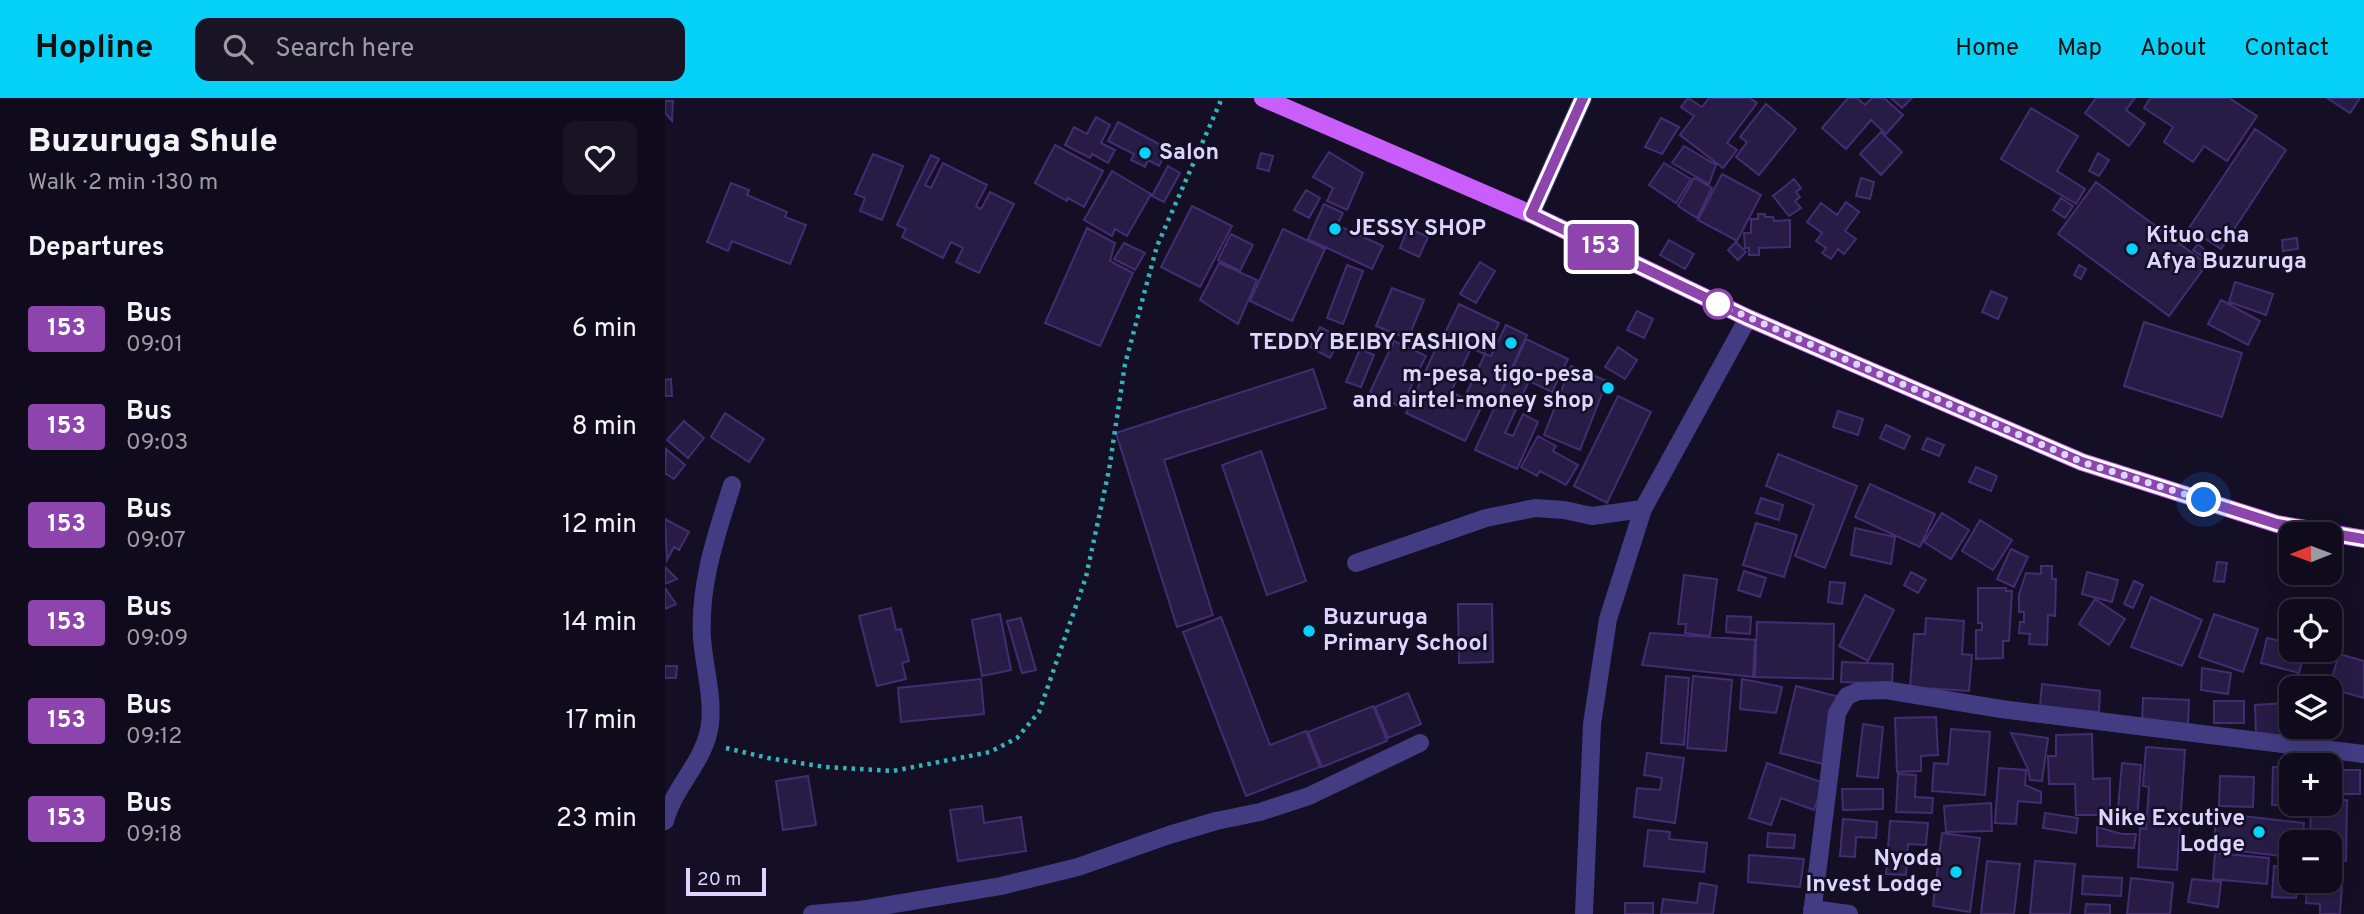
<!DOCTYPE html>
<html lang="en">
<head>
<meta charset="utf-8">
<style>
  body { margin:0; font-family:Overpass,sans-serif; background:#181425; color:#f1f3f6; height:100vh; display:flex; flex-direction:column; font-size:26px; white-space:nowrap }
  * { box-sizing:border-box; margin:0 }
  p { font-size:23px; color:#9b9ba3 }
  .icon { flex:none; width:38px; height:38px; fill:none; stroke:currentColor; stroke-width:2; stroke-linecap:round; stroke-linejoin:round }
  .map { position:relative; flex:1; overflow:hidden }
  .panel { display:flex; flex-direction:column; background:#0f0b1c; width:665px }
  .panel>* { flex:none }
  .badge { padding:0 14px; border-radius:5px; font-size:24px; line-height:46px }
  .needle { width:46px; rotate:269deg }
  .buttons { position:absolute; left:1614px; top:424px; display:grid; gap:14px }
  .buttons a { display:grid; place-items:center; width:63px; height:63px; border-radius:14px; background:#0f0b1c; box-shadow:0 4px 18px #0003,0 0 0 2px #2f2b3b; font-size:35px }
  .scale { position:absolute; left:21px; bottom:18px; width:80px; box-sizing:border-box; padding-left:7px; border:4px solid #dcd5fe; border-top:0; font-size:19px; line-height:24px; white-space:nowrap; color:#dcd5fe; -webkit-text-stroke:5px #140f25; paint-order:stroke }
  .you { position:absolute; width:35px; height:35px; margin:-18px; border:5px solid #fff; border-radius:50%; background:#1a73e8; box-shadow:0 0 0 10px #1a73e833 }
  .map>.badge { position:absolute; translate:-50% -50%; box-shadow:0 0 0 4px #fff }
  h2 { padding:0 28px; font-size:26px; line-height:63px }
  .round { display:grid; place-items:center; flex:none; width:74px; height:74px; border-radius:14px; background:#181425 }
  .head { display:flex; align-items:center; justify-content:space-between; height:119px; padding:0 28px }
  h1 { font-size:33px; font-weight:800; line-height:52px }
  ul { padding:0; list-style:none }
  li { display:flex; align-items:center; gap:21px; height:98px; padding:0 28px }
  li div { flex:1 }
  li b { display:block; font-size:26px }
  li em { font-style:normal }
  li .badge { min-width:77px; font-weight:700; text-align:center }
  header { display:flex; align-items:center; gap:42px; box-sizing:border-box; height:98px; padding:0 35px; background:#06d2f9; color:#111 }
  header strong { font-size:33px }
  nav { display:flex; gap:38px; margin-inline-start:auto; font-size:24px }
  .search { width:490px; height:63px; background:#181425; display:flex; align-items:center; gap:18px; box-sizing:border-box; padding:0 24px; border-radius:14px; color:#9b9ba3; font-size:26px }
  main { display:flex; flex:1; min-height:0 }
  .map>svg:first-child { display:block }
</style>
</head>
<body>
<header>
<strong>Hopline</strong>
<div class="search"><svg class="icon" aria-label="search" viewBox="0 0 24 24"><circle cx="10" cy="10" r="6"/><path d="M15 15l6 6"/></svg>Search here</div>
<nav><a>Home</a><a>Map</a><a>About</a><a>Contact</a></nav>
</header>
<main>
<section class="panel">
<div class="head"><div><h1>Buzuruga Shule</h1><p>Walk · 2 min · 130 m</p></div><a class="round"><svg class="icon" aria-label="heart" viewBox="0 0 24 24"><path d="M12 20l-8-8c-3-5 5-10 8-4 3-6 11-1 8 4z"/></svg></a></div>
<h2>Departures</h2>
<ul>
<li><span class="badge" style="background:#8e44ad;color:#fff">153</span><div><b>Bus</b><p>09:01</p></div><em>6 min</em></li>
<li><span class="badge" style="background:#8e44ad;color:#fff">153</span><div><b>Bus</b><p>09:03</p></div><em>8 min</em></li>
<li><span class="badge" style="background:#8e44ad;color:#fff">153</span><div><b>Bus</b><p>09:07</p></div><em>12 min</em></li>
<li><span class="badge" style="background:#8e44ad;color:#fff">153</span><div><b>Bus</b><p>09:09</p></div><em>14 min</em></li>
<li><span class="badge" style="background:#8e44ad;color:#fff">153</span><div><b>Bus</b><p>09:12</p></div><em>17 min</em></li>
<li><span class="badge" style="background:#8e44ad;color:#fff">153</span><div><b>Bus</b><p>09:18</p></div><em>23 min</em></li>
</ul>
</section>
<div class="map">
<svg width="1699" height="816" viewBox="0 0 1699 816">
  <rect width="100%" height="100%" fill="#140f25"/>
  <path fill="#271c46" stroke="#402e71" stroke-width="2" d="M1023,0l14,9 7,-9h41l7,5 -30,40 10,7 -14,18 -43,-33 14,-19 -13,-9z
    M1183,0h9l8,7 7,-7h12l19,17 -17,19 -15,-14 -25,29 -24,-21z
    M1226,0h21l-10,10z
    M1431,0h39l-9,12 19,14 -16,22 -44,-33z
    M1485,0h79l28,18 -30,45 -23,-15 -11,16 -29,-20 9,-15 -29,-19z
    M1662,0h33l-10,15z
    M0,3h8l-1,20 -7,-8z
    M1101,6l30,25 -37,46 -23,-18 11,-15 -7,-5z
    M1366,10l47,28 -21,35 28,18 -9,15 -75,-45z
    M431,19l14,8 -9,18 14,7 -7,13 -16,-9 -2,4 -25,-13 9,-18 13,7z
    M996,20l18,9 -17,27 -17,-7z
    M453,24l50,27 -9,17 -11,-6 -3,7 -14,-7 3,-6 -26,-13z
    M1590,31l31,21 -65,99 -32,-21z
    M1216,34l21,20 -21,23 -21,-21z
    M390,47l48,26 -19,36 -16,-9 -1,3 -32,-18z
    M1019,48l32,19 -7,19 -37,-21z
    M664,54l34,21 -16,37 -20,-9 6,-13 -20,-11z
    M596,55l12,3 -4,15 -12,-3z
    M1433,55l11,7 -10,16 -10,-5z
    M208,56l30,12 -21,54 -22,-9 5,-13 -10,-4z
    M266,57l8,4 -14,26 6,3 12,-25 44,22 -11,21 5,3 9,-17 24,12 -35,69 -23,-11 7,-14 -12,-6 -8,16 -41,-21 4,-8 -9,-4z
    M999,65l27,16 -15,24 -27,-18z
    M503,68l12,7 -16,29 -12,-6z
    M447,73l39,23 -24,42 -12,-7 -3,7 -28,-16z
    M1057,76l39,21 -24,46 -39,-21z
    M1029,80l18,10 -15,30 -19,-12z
    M1196,80l13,4 -4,17 -14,-3z
    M1129,81l7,9 -5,4 4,5 -5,4 6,7 -12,8 -16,-20z
    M1431,84l111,82 -38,52 -111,-82z
    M66,85l18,7 -2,5 40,17 -2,5 21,8 -16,39 -58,-23 -4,10 -21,-9z
    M641,92l14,8 -11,20 -15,-8z
    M1396,100l12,8 -8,12 -12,-8z
    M1181,104l13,10 -14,19 11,8 -12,15 -6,-5 -7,10 -9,-6 4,-5 -10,-7 6,-8 -15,-11 14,-19 16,12z
    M659,106l19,9 -6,12 46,21 -11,23 -64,-30z
    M527,108l40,20 -32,61 -39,-20z
    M1093,116h7v3h8l1,4 16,-1v27l-31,1v7h-10v-7h-4l-1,-15h7v-14h7z
    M422,130l28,15 -5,18 23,12 -33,73 -55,-23z
    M743,130l20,9 -9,20 -19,-9z
    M618,131l42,20 -33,72 -42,-20z
    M566,136l22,11 -13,26 -22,-11z
    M1632,140l1,11 -15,2 -1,-11z
    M1004,142l25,14 -9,15 -25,-14z
    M1071,144l10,10 -8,8 -10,-10z
    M459,145l21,10 -10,17 -21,-11z
    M1533,146l9,8 -4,5 -10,-7z
    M815,164l15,9 -19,32 -16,-9z
    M554,165l38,17 -19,44 -38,-24z
    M682,167l16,6 -20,53 -16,-6z
    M1414,167l7,4 -5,10 -7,-4z
    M1570,184l38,12 -7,21 -37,-13z
    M727,190l32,12 -16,39 -32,-13z
    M1326,193l16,7 -9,21 -16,-7z
    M1556,202l39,21 -12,24 -40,-21z
    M794,206l40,19 -15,31 -40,-19z
    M972,213l16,8 -9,19 -17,-8z
    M1479,224l98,31 -20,64 -98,-31z
    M841,227l21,10 -33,72 -28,-13 19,-40 6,2z
    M655,229l21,11 -11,20 -20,-11z
    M776,239l29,13 -19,42 31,14 -17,35 -59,-28z
    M861,241l42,20 -16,33 -23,-11 -24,52 8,3 10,-22 15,8 -21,47 -42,-19z
    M729,243l32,15 -25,51 -31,-15z
    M953,249l19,13 -12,19 -20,-12z
    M695,251l14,6 -13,32 -15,-5z
    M906,268l36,15 -27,69 -36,-15z
    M648,271l13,39 -162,52 49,155 -36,12 -61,-194z
    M6,281l1,17h-7v-16z
    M953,298l33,16 -44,91 -33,-17z
    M1173,313l25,8 -5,16 -25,-8z
    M60,315l39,26 -15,23 -38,-25z
    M19,323l20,17 -16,20 -21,-18z
    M1221,327l24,11 -6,13 -24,-11z
    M873,338l18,10 -3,5 25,14 -12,20 -26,-14 -3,5 -16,-9z
    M1262,340l17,7 -5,11 -17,-7z
    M1,351l19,16 -11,14 -9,-6z
    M596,353l45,130 -39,14 -45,-130z
    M1113,356l79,32 -32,82 -30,-12 19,-51 -48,-19z
    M1311,369l21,9 -6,15 -22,-9z
    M1205,386l65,30 -15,33 -65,-30z
    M1096,400l22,7 -4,15 -23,-7z
    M1277,415l27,17 -18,29 -27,-17z
    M0,421l24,13 -10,18 -5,-3 -7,13z
    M1315,422l32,20 -19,30 -31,-19z
    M1091,425l41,12 -13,42 -41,-12z
    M1190,430l40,9 -4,27 -40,-9z
    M1346,451l17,8 -14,30 -17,-8z
    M1552,464l10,1 -3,19 -10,-1z
    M1376,468h11v13h4l-1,37 -7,-1 -1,30 -18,-1 1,-10 -11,-1 1,-11h4v-10h-5v-17l7,-22 15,1z
    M0,469l12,12 -12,5z
    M1079,473l22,7 -6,19 -22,-7z
    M1246,474l15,8 -8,13 -14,-8z
    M1422,474l31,8 -6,22 -30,-8z
    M1019,477l33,4 -7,57 -25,-3 1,-9h-8z
    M1469,483l9,4 -10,23 -9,-4z
    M1165,484l15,1 -3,21 -14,-2z
    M0,490l11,16 -11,5z
    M1313,490h28v3h6l-3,50h-6v17l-27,1v-29h6v-7h-4z
    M1200,497l29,15 -26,51 -29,-15z
    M1486,499l51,23 -20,46 -51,-19z
    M1430,501l30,20 -16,26 -30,-21z
    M793,506h34l1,58 -34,1z
    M226,510l5,22 5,-1 8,32 -7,2 4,16 -29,7 -18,-70z
    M335,516l11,56 -29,6 -10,-56z
    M1549,516l44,15 -15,43 -44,-15z
    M1062,518l24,1 -1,17 -24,-2z
    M556,519l49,128 36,-14 14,36 -74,29 -63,-164z
    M356,520l15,52 -14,3 -15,-52z
    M1261,520l38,3 -2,33 10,1 -3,36 -59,-4 4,-53h11z
    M1092,524l77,2 -1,55 -78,-2z
    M985,535l105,7 -2,37 -111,-12z
    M1602,540l24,5v6h14l-6,24 -38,-10z
    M1674,556l25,7v37l-35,-10z
    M1177,564l51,2 -1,20 -51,-2z
    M0,568h12l-1,12h-11z
    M1537,570l29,5 -3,21 -27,-4z
    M1001,578l23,2 -5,67 -23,-2z
    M1028,578l39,4 -6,71 -39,-3z
    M316,581l3,35 -83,8 -3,-34z
    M1077,581l40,8 -6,26 -36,-4z
    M1377,586l58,7 -1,21 -59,-6z
    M1131,588l44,11 -17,67 -43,-11z
    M743,595l13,31 -33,14 -13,-31z
    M1478,600l46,2 -1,25 -46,-2z
    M1549,603h30v22h-30z
    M1621,605l1,32 -31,2 -1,-32z
    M708,608l14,35 -65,26 -14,-35z
    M1271,619l2,38 -17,1v15l-24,1 -2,-54z
    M1198,626l20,3 -5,51 -21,-2z
    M1286,631l39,3 -5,63 -53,-4 2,-28 14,1z
    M1346,635l37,5 -6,43 -12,-1 -2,-11z
    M1427,636l1,45 17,-1v37h-34l-1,-31h-26l-1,-28h8v-21z
    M1481,649l39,3 -8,120 -39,-3 2,-39 6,1 3,-42 -6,-1z
    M982,655l37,5 -9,65 -41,-6 3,-29 23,2 2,-12 -18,-3z
    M1102,665l57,20 -10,27 -33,-12 -10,27 -22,-7z
    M1457,665l19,2 -4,57 -20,-2z
    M1608,669h18v36h12v2h-31z
    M1334,670l27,2 -1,15 16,7v11l-23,-2 -2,23 -21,-1z
    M1668,672h27v24h-27z
    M1233,676l18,1 -1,22 18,1 -1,15 -36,-1z
    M143,678l8,49 -33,5 -7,-49z
    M1555,678l34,1 -1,30 -34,-1z
    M1177,691h41v20l-40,1z
    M1664,702h18l-1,61 -17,-1v-18h-19l1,-39h18z
    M1326,705l1,28 -46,1 -2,-26z
    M317,708l2,17 37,-6 5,34 -68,10 -8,-51z
    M1380,715l33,5 -2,15 -33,-5z
    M1552,715l87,10 -2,19h-11v15l-78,-9z
    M1178,721l34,3 -1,16 -20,-1 -1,20 -15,-1z
    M1225,723l38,2 -2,22 -18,-1 -2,31 -20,-1z
    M1432,729l25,7h14l-2,14 -37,-2z
    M983,732l22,2 -1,7 38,4 -3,29 -60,-6z
    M1103,735l27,2 -1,13 -27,-1z
    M1277,735l38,5 -10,74 -37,-6z
    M1550,755l54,5 -2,26 -54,-5z
    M1084,757l55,4 -4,28 -52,-5z
    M1322,763l33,3 -6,50h-33z
    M1370,763l40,3 -5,50h-40z
    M1609,768l17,1v13h5v18l-24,-1z
    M1664,772l14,1 -3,43h-20v-10l-14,-1 1,-23h22z
    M1418,778l39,2 -1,18 -39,-2z
    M1466,780l42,5 -3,31h-43z
    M1527,781l29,3 -3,25 -30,-5z
    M1035,785l17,3 -4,28h-52l2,-15 34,4z
    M960,805h28v11h-28z
    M1421,806l24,1v9h-25z"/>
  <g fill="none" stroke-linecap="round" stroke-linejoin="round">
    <path stroke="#32b5b5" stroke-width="4.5" stroke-dasharray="3.5 5" stroke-linecap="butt" d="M61,650l42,10 57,9 68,4 97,-19 27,-14 22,-26 47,-135 23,-107 16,-106 32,-118 65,-148"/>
    <path stroke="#433c83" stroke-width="18" d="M866,116l52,-116
      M691,465l130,-45 49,-10 29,2 28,6 51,-7
      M0,723c9,-35 41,-61 45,-97 3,-30 -6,-57 -8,-86 -3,-54 14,-102 30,-153
      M1147,811l37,5
      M147,816l47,-4 142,-24 77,-19 91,-32 47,-14 44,-9 49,-16 111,-53
      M919,816l8,-190 16,-105 35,-110 105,-191
      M1147,816l25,-201 10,-17 12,-5 27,-1 115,19 363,45"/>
    <path stroke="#ca5efb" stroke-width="18" d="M598,0l268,116 217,104 334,144 195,62 87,15"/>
  </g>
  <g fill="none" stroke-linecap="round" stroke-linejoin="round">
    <defs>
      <path id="line" d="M918,0l-52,116 217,104 334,144 195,62 87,15"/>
    </defs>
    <use href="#line" stroke="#fff" stroke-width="16"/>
    <use href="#line" stroke="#8e44ad" stroke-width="10"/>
    <path stroke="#dcd5fe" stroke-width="7" stroke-dasharray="0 12.6" d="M1053,206l364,158 122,38"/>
  </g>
  <g fill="#06d2f9" stroke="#140f25" stroke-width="2.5">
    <circle cx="480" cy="55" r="7"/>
    <circle cx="670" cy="131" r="7"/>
    <circle cx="1467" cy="151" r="7"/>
    <circle cx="846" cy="245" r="7"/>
    <circle cx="943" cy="290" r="7"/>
    <circle cx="644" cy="533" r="7"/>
    <circle cx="1594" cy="734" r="7"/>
    <circle cx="1291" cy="774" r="7"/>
  </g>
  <circle fill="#fff" stroke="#8e44ad" stroke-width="3.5" cx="1053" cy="206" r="14"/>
  <g text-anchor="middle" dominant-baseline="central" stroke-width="5" stroke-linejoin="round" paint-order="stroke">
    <g font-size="23" font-weight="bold" fill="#dcd5fe" stroke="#140f25" text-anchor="start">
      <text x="494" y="55">Salon</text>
      <text x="684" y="131">JESSY SHOP</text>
      <text x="1481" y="138">Kituo cha<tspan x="1481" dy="26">Afya Buzuruga</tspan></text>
      <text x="832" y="245" text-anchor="end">TEDDY BEIBY FASHION</text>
      <text x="929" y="277" text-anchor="end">m-pesa, tigo-pesa<tspan x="929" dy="26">and airtel-money shop</tspan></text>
      <text x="658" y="520">Buzuruga<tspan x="658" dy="26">Primary School</tspan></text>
      <text x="1580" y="721" text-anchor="end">Nike Excutive<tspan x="1580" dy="26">Lodge</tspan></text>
      <text x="1277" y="761" text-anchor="end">Nyoda<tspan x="1277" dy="26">Invest Lodge</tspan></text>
    </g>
  </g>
</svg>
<div class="buttons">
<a><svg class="needle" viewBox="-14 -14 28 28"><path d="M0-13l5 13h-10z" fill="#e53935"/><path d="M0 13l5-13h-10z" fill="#9b9ba3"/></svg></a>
<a><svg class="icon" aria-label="locate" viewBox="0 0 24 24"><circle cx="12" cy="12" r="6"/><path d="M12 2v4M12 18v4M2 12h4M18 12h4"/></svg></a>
<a><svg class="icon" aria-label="layers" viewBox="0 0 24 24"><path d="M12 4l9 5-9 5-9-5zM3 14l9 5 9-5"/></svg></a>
<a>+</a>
<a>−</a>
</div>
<div class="scale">20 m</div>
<div class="you" style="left:1539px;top:402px"></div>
<b class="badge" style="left:936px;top:149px;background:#8e44ad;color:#fff">153</b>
</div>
</main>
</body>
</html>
